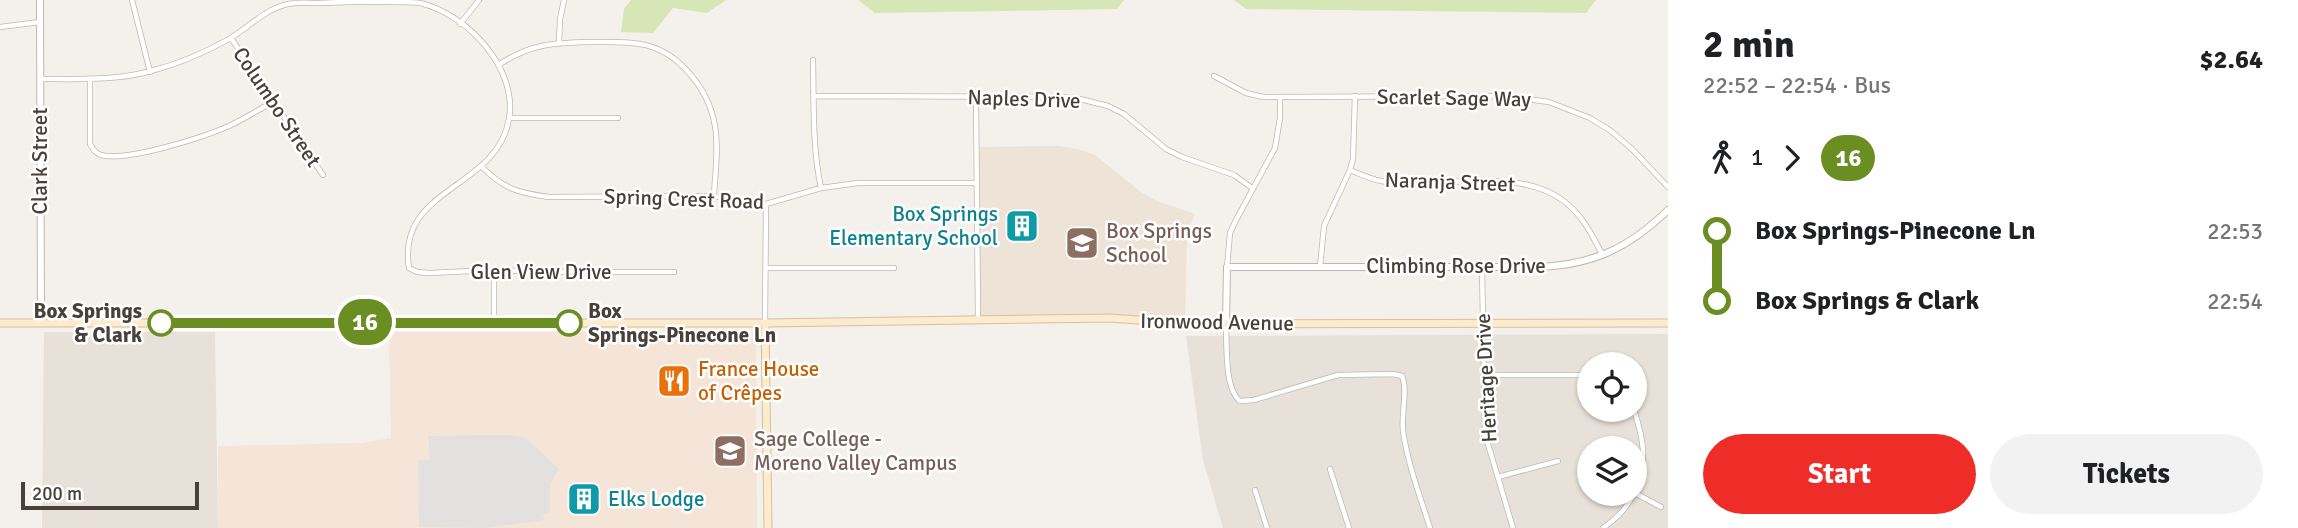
<!DOCTYPE html>
<html lang="en">
<head>
<meta charset="utf-8">
<style>
  body { margin:0; font-family:Signika,sans-serif; background:#f2f2f2; color:#202124; height:100vh; display:flex; flex-direction:column; font-size:26px; white-space:nowrap }
  * { box-sizing:border-box; margin:0 }
  p { font-size:23px; color:#757577 }
  .icon { flex:none; width:38px; height:38px; fill:none; stroke:currentColor; stroke-width:2; stroke-linecap:round; stroke-linejoin:round }
  .map { position:relative; flex:1; overflow:hidden }
  .drawer { display:flex; flex-direction:column; background:#fff; width:630px }
  .drawer>* { flex:none }
  .badge { padding:0 14px; border-radius:23px; font-size:24px; line-height:46px }
  .fabs { position:absolute; left:1577px; top:352px; display:grid; gap:14px }
  .fabs a { display:grid; place-items:center; width:70px; height:70px; border-radius:50%; background:#fff; box-shadow:0 2px 5px #0004; font-size:35px }
  .scale { position:absolute; left:21px; bottom:18px; width:178px; box-sizing:border-box; padding-left:7px; border:4px solid #484039; border-top:0; font-size:19px; line-height:24px; white-space:nowrap; color:#484039; -webkit-text-stroke:5px #fff; paint-order:stroke }
  .map>.badge { position:absolute; translate:-50% -50%; box-shadow:0 0 0 4px #fff }
  .legs { display:flex; align-items:center; gap:10px; height:77px; padding:0 35px; font-size:23px }
  .legs p { margin-inline-start:auto }
  .headline { display:flex; align-items:center; justify-content:space-between; height:119px; padding:0 35px }
  h1 { font-size:38px; font-weight:700; line-height:52px }
  .cta { display:flex; gap:14px; margin-top:auto; padding:14px 35px }
  .cta a { flex:1; height:80px; border-radius:42px; background:#ee2d28; color:#fff; font-size:28px; font-weight:700; line-height:80px; text-align:center }
  .cta a+a { background:#f2f2f2; color:#202124 }
  ul { padding:0 35px; list-style:none }
  li { display:flex; align-items:center; gap:24px; height:70px; font-size:26px }
  li i { display:grid; place-items:center; width:10px; height:100%; margin:0 9px; background:currentColor }
  li i::after { content:''; width:18px; height:18px; margin:-9px; border:5px solid; border-radius:50%; background:#fff }
  li p { margin-inline-start:auto }
  li:first-child i { background:linear-gradient(#0000 50%,currentColor 0) }
  li:last-child i { background:linear-gradient(currentColor 50%,#0000 0) }
  main { display:flex; flex:1; min-height:0 }
  .map>svg:first-child { display:block }
</style>
</head>
<body>
<main>
<div class="map">
<svg width="1668" height="528" viewBox="0 0 1668 528">
  <rect width="100%" height="100%" fill="#f4f0eb"/>
  <path fill="#e8e1d9" fill-rule="evenodd" d="M44,332h171l3,196h-176z
    M1668,334v194h-445l-20,-68 -17,-124zM1589,364h45v46h-45zM1589,448h45v46h-45z"/>
  <path fill="#f4e5d8" d="M389,332h367l1,196h-539v-82l144,-3 29,-5z"/>
  <path fill="#ede3d6" d="M1058,146l20,3 17,6 46,37 18,10 36,12 -8,20 -2,88 -206,-4 -2,-171z"/>
  <path fill="#d6e6b6" d="M631,0h95l-19,13 -34,-5 -20,25 -32,-1 3,-23z
    M858,0h266l-7,9 -242,4z
    M1234,0h362l-10,13 -340,-4z"/>
  <path fill="#e3e1df" d="M428,436l81,-1 17,3 33,31 -9,15v29l-7,1 1,6 -59,8 -66,-1 -1,-67h12z"/>
  <g fill="none" stroke-linecap="round" stroke-linejoin="round">
    <defs>
      <path id="minor" d="M132,0l18,72
        M460,24l19,-24
        M0,27l40,-5
        M231,38l92,137
        M559,43l1,-24 4,-19
        M813,60c1,43 -1,86 8,128
        M500,64c32,-21 55,-21 92,-22 16,0 33,-1 48,2 39,6 69,46 75,82 4,23 0,47 -1,70
        M1214,76l32,17 17,4 243,-1 43,6 41,16 21,13 21,18 36,38
        M40,79c36,0 75,2 111,-8 27,-7 53,-18 78,-32 19,-11 36,-30 59,-35 10,-2 21,-1 31,-1 25,-1 49,-2 74,-1 9,0 18,0 27,1 47,11 98,65 89,116 -12,71 -113,68 -100,149l8,4 12,1 65,-3 45,2h135
        M90,79v65c3,5 5,9 11,11 26,7 103,-18 128,-29 15,-7 29,-16 44,-24
        M814,96l242,1 20,1 32,8 16,8 42,35 16,8 52,18 18,13
        M976,96l2,223
        M509,118h109
        M482,167c22,22 36,26 67,30l165,-1 33,7 19,1 55,-16 37,-5h118
        M1350,170c10,4 20,9 31,11 56,10 136,-17 184,21 18,14 27,33 37,52
        M1227,267l3,-34 5,-11 40,-74 5,-30v-20
        M1320,267l4,-41 26,-56 3,-11 2,-63
        M1482,267l3,167 28,94
        M766,268h128
        M494,323v-53
        M765,323l1,-119
        M1226,324c1,20 -2,64 14,77l14,-1 84,-25 55,-1 9,2c6,14 -1,39 1,55 5,34 17,65 27,97
        M1483,375h106
        M1634,410c10,31 14,51 0,83
        M1330,469l19,59
        M1498,477l60,-16
        M1255,490l12,38
        M1635,493l26,14
        M1603,528c14,-10 23,-19 31,-34"/>
      <path id="tertiary" d="M40,0l1,323
        M1226,324l1,-57h311c55,-2 91,-19 130,-57"/>
      <path id="secondary" d="M0,323h765l345,-5 82,6 476,-1
        M765,323l3,205"/>
    </defs>
    <use href="#minor" stroke="#c0b7ae" stroke-width="6"/>
    <use href="#tertiary" stroke="#c0b7ae" stroke-width="8"/>
    <use href="#secondary" stroke="#d4c09f" stroke-width="9"/>
    <use href="#minor" stroke="#fff" stroke-width="4.5"/>
    <use href="#tertiary" stroke="#fff" stroke-width="6"/>
    <use href="#secondary" stroke="#fcebcd" stroke-width="7"/>
  </g>
  <g fill="none" stroke-linecap="round" stroke-linejoin="round">
    <defs>
      <path id="line-1" d="M161,323h408"/>
    </defs>
    <use href="#line-1" stroke="#fff" stroke-width="16"/>
    <use href="#line-1" stroke="#6b8e23" stroke-width="10"/>
  </g>
  <defs>
    <symbol id="building-square" viewBox="-11 -11 22 22"><rect x="-9" y="-9" width="18" height="18" rx="4" fill="#0f9aa8" stroke="#fff"/><path d="M-4-6H4V6H1V3H-1V6H-4ZM-2.5-4.3h1.7v1.8h-1.7ZM.8-4.3h1.7v1.8H.8ZM-2.5-1h1.7V.8h-1.7ZM.8-1h1.7V.8H.8Z" fill="#fff"/></symbol>
    <symbol id="school-square" viewBox="-11 -11 22 22"><rect x="-9" y="-9" width="18" height="18" rx="4" fill="#8d6e63" stroke="#fff"/><path d="M0-5L7-2L0 1L-7-2ZM-4 1L0 2.5L4 1V4Q0 6-4 4Z" fill="#fff"/></symbol>
    <symbol id="restaurant-square" viewBox="-11 -11 22 22"><rect x="-9" y="-9" width="18" height="18" rx="4" fill="#e8710a" stroke="#fff"/><path d="M-5-6h1v4h1v-4h1v4h1v-4h1v5L-1.5 .5V6h-2V.5L-5-1ZM5-6V6H3V1.5H1.5Q1.5-4 5-6Z" fill="#fff"/></symbol>
  </defs>
  <g fill-rule="evenodd">
    <use href="#building-square" x="1003" y="207" width="38" height="38"/>
    <use href="#school-square" x="1063" y="224" width="38" height="38"/>
    <use href="#restaurant-square" x="655" y="362" width="38" height="38"/>
    <use href="#school-square" x="711" y="432" width="38" height="38"/>
    <use href="#building-square" x="565" y="480" width="38" height="38"/>
  </g>
  <g fill="#fff" stroke="#6b8e23" stroke-width="3.5">
    <circle cx="161" cy="323" r="12"/>
    <circle cx="569" cy="323" r="12"/>
  </g>
  <g text-anchor="middle" dominant-baseline="central" stroke-width="5" stroke-linejoin="round" paint-order="stroke">
    <g font-size="21" fill="#484039" stroke="#fff">
      <text transform="translate(1454 98) rotate(1)">Scarlet Sage Way</text>
      <text transform="translate(1024 99) rotate(2)">Naples Drive</text>
      <text transform="translate(277 107) rotate(56)">Columbo Street</text>
      <text transform="translate(40 161) rotate(-90)">Clark Street</text>
      <text transform="translate(1450 182) rotate(2)">Naranja Street</text>
      <text transform="translate(684 199) rotate(2)">Spring Crest Road</text>
      <text x="1456" y="266">Climbing Rose Drive</text>
      <text x="541" y="272">Glen View Drive</text>
      <text transform="translate(1217 322) rotate(1)">Ironwood Avenue</text>
      <text transform="translate(1486 378) rotate(-93)">Heritage Drive</text>
    </g>
    <g font-size="21" fill="#0d838f" stroke="#fff" text-anchor="end">
      <text x="998" y="214">Box Springs<tspan x="998" dy="24">Elementary School</tspan></text>
      <text x="608" y="499" text-anchor="start">Elks Lodge</text>
    </g>
    <g font-size="21" fill="#785e54" stroke="#fff" text-anchor="start">
      <text x="1106" y="231">Box Springs<tspan x="1106" dy="24">School</tspan></text>
      <text x="754" y="439">Sage College -<tspan x="754" dy="24">Moreno Valley Campus</tspan></text>
    </g>
    <g font-size="21" font-weight="bold" fill="#484039" stroke="#fff" text-anchor="end">
      <text x="142" y="311">Box Springs<tspan x="142" dy="24">&amp; Clark</tspan></text>
      <text x="588" y="311" text-anchor="start">Box<tspan x="588" dy="24">Springs-Pinecone Ln</tspan></text>
    </g>
    <g font-size="21" fill="#c56008" stroke="#fff" text-anchor="start">
      <text x="698" y="369">France House<tspan x="698" dy="24">of Crêpes</tspan></text>
    </g>
  </g>
</svg>
<div class="fabs">
<a><svg class="icon" aria-label="locate" viewBox="0 0 24 24"><circle cx="12" cy="12" r="6"/><path d="M12 2v4M12 18v4M2 12h4M18 12h4"/></svg></a>
<a><svg class="icon" aria-label="layers" viewBox="0 0 24 24"><path d="M12 4l9 5-9 5-9-5zM3 14l9 5 9-5"/></svg></a>
</div>
<div class="scale">200 m</div>
<b class="badge" style="left:365px;top:322px;background:#6b8e23;color:#fff">16</b>
</div>
<section class="drawer">
<div class="headline"><div><h1>2 min</h1><p>22:52 – 22:54 · Bus</p></div><b>$2.64</b></div>
<div class="legs"><svg class="icon" aria-label="walk" viewBox="0 0 24 24"><circle cx="13" cy="4" r="2"/><path d="M13 8l-2 6 4 7M11 14l-3 7M7 12l3-4h3l4 4"/></svg>1<svg class="icon" aria-label="forward" viewBox="0 0 24 24"><path d="M9 5l7 7-7 7"/></svg><b class="badge" style="background:#6b8e23;color:#fff">16</b></div>
<ul>
<li><i style="color:#6b8e23"></i><b>Box Springs-Pinecone Ln</b><p>22:53</p></li>
<li><i style="color:#6b8e23"></i><b>Box Springs &amp; Clark</b><p>22:54</p></li>
</ul>
<div class="cta"><a>Start</a><a>Tickets</a></div>
</section>
</main>
</body>
</html>
